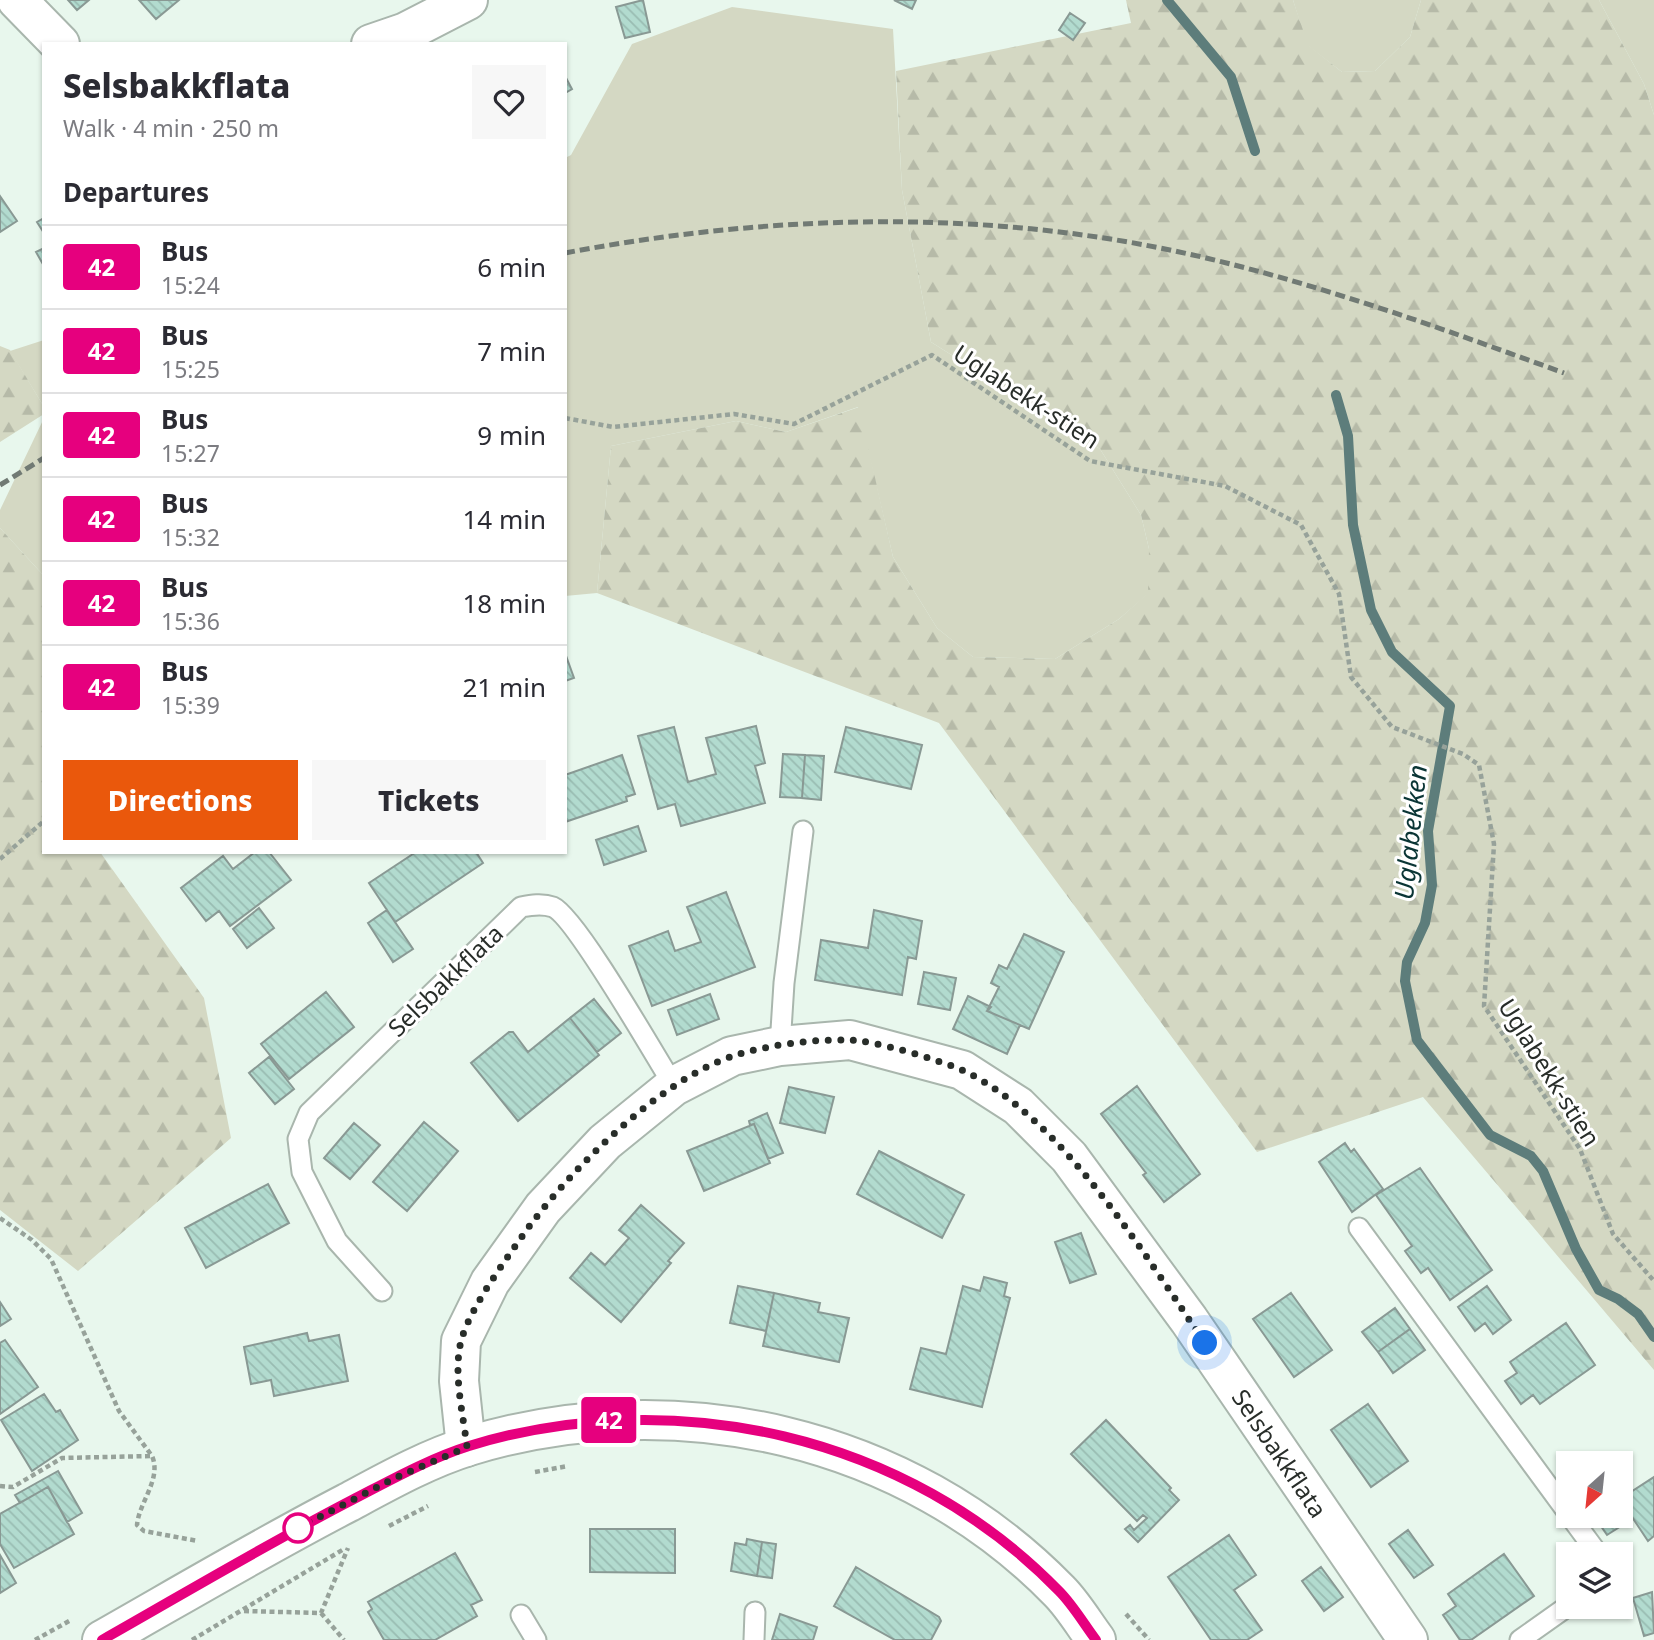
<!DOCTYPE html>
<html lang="en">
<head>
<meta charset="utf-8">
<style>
  body { margin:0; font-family:"Noto Sans",sans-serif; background:#f7f7f7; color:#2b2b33; height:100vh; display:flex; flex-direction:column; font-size:26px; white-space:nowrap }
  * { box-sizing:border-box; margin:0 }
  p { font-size:23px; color:#7c7c81 }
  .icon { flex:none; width:38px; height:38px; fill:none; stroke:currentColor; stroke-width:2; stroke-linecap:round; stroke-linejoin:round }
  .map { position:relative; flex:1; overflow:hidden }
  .sheet { position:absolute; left:42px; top:42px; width:525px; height:812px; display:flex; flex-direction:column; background:#fff; border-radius:0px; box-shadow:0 2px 5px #0004 }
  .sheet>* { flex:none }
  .badge { padding:0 14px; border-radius:5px; font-size:24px; line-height:46px }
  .needle { width:46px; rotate:207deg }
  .buttons { position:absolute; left:1556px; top:1451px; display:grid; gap:14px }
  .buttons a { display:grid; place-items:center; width:77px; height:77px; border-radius:0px; background:#fff; box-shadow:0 2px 5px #0004; font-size:35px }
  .you { position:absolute; width:35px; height:35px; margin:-18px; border:5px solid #fff; border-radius:50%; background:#1a73e8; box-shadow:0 0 0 10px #1a73e833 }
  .map>.badge { position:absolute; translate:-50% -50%; box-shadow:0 0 0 4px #fff }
  h2 { padding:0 21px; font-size:26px; line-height:63px }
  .round { display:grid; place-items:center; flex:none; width:74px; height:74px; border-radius:0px; background:#f7f7f7 }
  .summary { display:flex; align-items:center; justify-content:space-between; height:119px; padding:0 21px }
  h1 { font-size:33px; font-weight:800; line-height:52px }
  .action { display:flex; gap:14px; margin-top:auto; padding:14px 21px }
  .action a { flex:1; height:80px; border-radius:0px; background:#ea580c; color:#fff; font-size:28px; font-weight:800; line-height:80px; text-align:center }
  .action a+a { background:#f7f7f7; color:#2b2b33 }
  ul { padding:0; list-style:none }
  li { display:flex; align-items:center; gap:21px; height:84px; padding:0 21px; border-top:2px solid #e1e1e2 }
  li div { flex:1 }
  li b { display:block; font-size:26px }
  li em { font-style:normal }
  li .badge { min-width:77px; font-weight:700; text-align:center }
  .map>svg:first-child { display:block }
</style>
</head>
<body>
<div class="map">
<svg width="1654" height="1640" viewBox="0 0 1654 1640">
  <defs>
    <pattern id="forest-firs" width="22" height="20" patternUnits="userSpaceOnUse" patternTransform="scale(1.75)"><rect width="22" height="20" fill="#d4d8c3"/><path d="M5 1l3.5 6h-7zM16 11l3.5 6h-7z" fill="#b6baa8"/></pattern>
    <pattern id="building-back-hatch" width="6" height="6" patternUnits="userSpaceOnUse" patternTransform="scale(1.75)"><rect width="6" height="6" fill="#b2dbcf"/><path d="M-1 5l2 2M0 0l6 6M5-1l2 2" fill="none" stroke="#99bcb2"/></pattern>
  </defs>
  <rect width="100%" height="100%" fill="#e8f7ed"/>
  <path fill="#d4d8c3" d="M1293,0h128l-11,37 -35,34 -33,1 -35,-27z
    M1599,0h55v115l-10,-31z
    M732,7l161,22 9,161 29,152 169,107 41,66 8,34v44l-30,26 -64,40 -82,-2 -36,-29 -44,-71 -35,-150 -72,25 -50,-11 -125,25 -14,147 -32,3v-438l6,-3 61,-111z
    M44,340v67l-34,-56z
    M44,418v158l-44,-48v-18z"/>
  <path fill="url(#forest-firs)" d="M1126,0h167l15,45 34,27 33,-1 35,-34 11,-37h178l45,84 10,31v1255l-231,-273 -166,55 -318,-429 -342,-130 14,-147 125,-25 50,11 73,-25 34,150 44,71 36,29 82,2 64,-40 29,-26 1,-44 -8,-34 -41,-66 -169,-107 -29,-152 -6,-119 235,-48z
    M0,346l10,4 34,57v7l-44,28z
    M0,528l44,48v276h56l104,146 27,140 -153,133 -78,-61z"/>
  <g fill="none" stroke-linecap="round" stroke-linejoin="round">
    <path stroke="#5d7d7b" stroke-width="10" d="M1167,0l64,77 24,74
      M1336,395l12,41 5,89 18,85 21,42 58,54 -22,125 4,54 -7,38 -18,39 -2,19 12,59 73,95 41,21 12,15 33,78 23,41 19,9 20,15 16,23"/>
  </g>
  <path fill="url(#building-back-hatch)" stroke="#899994" stroke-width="2" d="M68,0h21l-12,10z
    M139,0h40l-23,19z
    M643,0l7,32 -25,6 -9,-31z
    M894,0h22l-4,9z
    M1070,13l15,10 -12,17 -14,-10z
    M565,76l7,13 -7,4z
    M0,196l17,25 -17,11z
    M44,218v15l-7,-11z
    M44,248v18l-8,-14z
    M565,653l9,25 -9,3z
    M756,726l9,37 -10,3 10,37 -84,23 -6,-22 -17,5 -20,-73 36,-9 14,55 28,-8 -10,-36z
    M846,727l76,18 -11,44 -76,-17z
    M783,754l22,1 -3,43 -22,-1z
    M622,755l13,39 -9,3 1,4 -62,21v-47z
    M805,755l19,1 -3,44 -19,-2z
    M638,826l8,25 -42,14 -8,-25z
    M255,852h14l22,28 -61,46 -11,-15 -13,10 -25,-33 42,-32 10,13z
    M416,852h60l7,11 -88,59 -26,-39z
    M726,892l29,75 -103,39 -23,-60 39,-15 7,20 26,-9 -14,-35z
    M259,908l15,20 -27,20 -14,-19z
    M387,910l26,39 -20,13 -25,-39z
    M874,910l48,11 -6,38 -8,-2 -6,38 -87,-15 6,-40 47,8z
    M1024,934l40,18 -35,77 -42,-18 12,-24 -8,-4 8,-18 8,4z
    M924,972l32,6 -6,32 -32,-6z
    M326,992l28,35 -65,52 -28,-35z
    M710,994l9,25 -42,16 -9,-25z
    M968,996l23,11 -4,4 33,14 -13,29 -54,-25z
    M594,999l27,34 -24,19 -27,-34z
    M570,1018l29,37 -81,66 -47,-58 38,-31h4l15,20z
    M269,1057l25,32 -19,15 -26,-31z
    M1137,1086l63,88 -36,28 -21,-27 3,-2 -45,-59z
    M789,1087l45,10 -9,36 -45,-10z
    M767,1113l16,40 -15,6 -14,-35 -4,1 -1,-4z
    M424,1122l34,29 -51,60 -34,-29z
    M354,1123l26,22 -30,34 -26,-21z
    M754,1124l16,39 -66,28 -17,-40z
    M1345,1143l6,9 3,-3 29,40 -31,23 -33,-50z
    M879,1151l85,44 -22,43 -85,-44z
    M1420,1168l72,102 -42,30 -22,-32 -7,5 -16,-22 7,-5 -36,-51z
    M268,1184l21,39 -83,45 -21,-40z
    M641,1205l43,38 -16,18 3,2 -50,59 -51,-44 21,-25 14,12 24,-27 -10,-8z
    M1081,1233l15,41 -26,9 -15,-41z
    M984,1277l23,6 -3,13 6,2 -28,109 -72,-18 11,-41 25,6 17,-68 17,5z
    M738,1286l36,7 -8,38 -36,-8z
    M1487,1286l24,34 -18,14 -8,-11 -10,8 -17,-24z
    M774,1293l46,10 -2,9 31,6 -10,44 -76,-16z
    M1291,1293l41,57 -38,27 -41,-58z
    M0,1302l11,17 -11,7z
    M1395,1308l15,21 -32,23 -16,-20z
    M1566,1323l29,42 -55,39 -7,-9 -12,9 -16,-23 12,-8 -7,-11z
    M1410,1329l15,21 -32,23 -15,-21z
    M307,1333l2,8 30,-6 9,46 -74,15 -3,-16 -20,4 -7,-37z
    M5,1340l33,47 -38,27v-71z
    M44,1394l12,18 4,-2 18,30 -46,31 -31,-51z
    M1368,1404l40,57 -37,26 -40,-57z
    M1106,1420l65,68 -2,2 10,10 -41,42 -13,-13 5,-4 4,5 13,-12 -4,-3 -6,6 -66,-67z
    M58,1471l24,42 -15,9 -19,-35 -28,16 -5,-8z
    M1654,1477v59l-6,5 -28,-42z
    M48,1487l26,47 -60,34 -14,-24v-30z
    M1620,1509l9,12 -22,14 -13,-19h26z
    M590,1529h85v44l-85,-1z
    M1408,1530l25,35 -19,13 -25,-34z
    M1229,1535l27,40 -22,15 28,40 -15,10h-36l-43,-63z
    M747,1539l15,3 -5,34 -26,-5 4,-28 11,2z
    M762,1542l14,2 -4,34 -15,-2z
    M455,1553l27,47 -11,5 6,11 -42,24h-51l-16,-28 4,-3 -4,-7z
    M1504,1554l30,42 -63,44h-11l-17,-25 13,-9 -8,-12z
    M0,1555l16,28 -16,10z
    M856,1567l83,50 2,4 -10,19h-36l-61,-34z
    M1321,1567l22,30 -19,14 -22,-30z
    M1652,1592l2,41 -10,3 -11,-38z
    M780,1614l37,13 -4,13h-41z"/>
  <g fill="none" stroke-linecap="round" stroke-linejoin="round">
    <defs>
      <path id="lane" d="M780,1046l4,-63 19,-152
        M1359,1228l209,285
        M382,1291l-45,-50 -35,-69 -4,-33 11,-26 212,-206c10,-2 21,-4 32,0 23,10 102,149 121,179
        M1570,1516l28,38
        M521,1615l15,25
        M754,1640l1,-28
        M1520,1640l48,-34"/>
      <path id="street" d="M17,0l43,44
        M371,44l35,-12 62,-32
        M466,1447l-7,-66 2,-40 29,-59 53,-74 62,-66 69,-56 58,-30 48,-10 70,-6 112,30 56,36 51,51 120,163 219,320"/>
      <path id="secondary" d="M102,1640c81,-46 162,-94 245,-137 39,-21 80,-44 122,-57 206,-63 438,-11 590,145 14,14 25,33 37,49"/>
    </defs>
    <use href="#lane" stroke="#a9b6ad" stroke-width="23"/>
    <use href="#street" stroke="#a9b6ad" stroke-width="42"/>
    <use href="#secondary" stroke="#a9b6ad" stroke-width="42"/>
    <path stroke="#97a29a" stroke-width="4.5" stroke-dasharray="5 3.5" stroke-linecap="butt" d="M565,418l48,9 121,-13 60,10 138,-69 158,106 135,25 76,39 38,69 12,83 41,50 71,27 16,11 15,79 -10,162 96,143 33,85 41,47
      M0,859l44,-38
      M0,1218l32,22 19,19 68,152 33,45c10,23 -13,46 -15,69l7,6 54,10
      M535,1472l33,-6
      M0,1486l13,1 49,-29 89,-2
      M389,1526l39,-20
      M244,1611l77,2 27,-65
      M321,1613l23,27
      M1126,1614l23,26
      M35,1640l36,-20
      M192,1640l152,-91"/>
    <use href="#lane" stroke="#fff" stroke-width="19"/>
    <use href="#street" stroke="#fff" stroke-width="38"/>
    <use href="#secondary" stroke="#fff" stroke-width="38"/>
    <path stroke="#717a74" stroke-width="5" stroke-dasharray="10 5" stroke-linecap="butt" d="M565,253c211,-40 431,-45 641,5 122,29 240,72 358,115
      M0,485l44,-27"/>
  </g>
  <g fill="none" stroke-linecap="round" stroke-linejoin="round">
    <defs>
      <path id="line" d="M102,1640c83,-47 165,-96 250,-140 37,-19 76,-41 117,-54 205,-63 439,-11 590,145 14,14 25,33 37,49"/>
    </defs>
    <use href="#line" stroke="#fff" stroke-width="16"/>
    <use href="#line" stroke="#e6007e" stroke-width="10"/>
    <path stroke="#282d29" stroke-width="7" stroke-dasharray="0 12.6" d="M298,1528l97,-50 72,-31c-4,-34 -14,-73 -6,-106 9,-33 42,-77 62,-106 44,-62 136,-155 210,-179 34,-11 80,-17 116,-16 24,0 90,20 113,30 99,46 182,184 243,273"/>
  </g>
  <circle fill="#fff" stroke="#e6007e" stroke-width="3.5" cx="298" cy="1528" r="14"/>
  <g text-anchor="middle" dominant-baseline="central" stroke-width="6" stroke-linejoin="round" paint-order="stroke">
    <g font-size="24" fill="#282d29" stroke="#fff">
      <text transform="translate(1027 396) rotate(33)">Uglabekk-stien</text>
      <text transform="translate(445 980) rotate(-44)">Selsbakkflata</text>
      <text transform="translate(1550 1072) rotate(58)">Uglabekk-stien</text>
      <text transform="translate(1280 1453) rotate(56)">Selsbakkflata</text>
    </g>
    <g font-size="26" font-style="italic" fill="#0a3535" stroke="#fff">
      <text transform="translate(1410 832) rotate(-84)">Uglabekken</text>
    </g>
  </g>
</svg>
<div class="buttons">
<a><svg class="needle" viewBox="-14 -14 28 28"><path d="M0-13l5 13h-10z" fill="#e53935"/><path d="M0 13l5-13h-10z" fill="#7c7c81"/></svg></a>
<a><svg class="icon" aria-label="layers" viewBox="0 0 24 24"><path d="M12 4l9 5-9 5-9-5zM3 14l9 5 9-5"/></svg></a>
</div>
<div class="you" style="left:1205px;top:1343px"></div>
<b class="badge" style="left:609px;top:1420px;background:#e6007e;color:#fff">42</b>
<section class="sheet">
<div class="summary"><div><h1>Selsbakkflata</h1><p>Walk · 4 min · 250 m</p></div><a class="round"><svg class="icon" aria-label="heart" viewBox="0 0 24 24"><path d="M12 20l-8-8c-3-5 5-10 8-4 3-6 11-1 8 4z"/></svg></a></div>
<h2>Departures</h2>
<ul>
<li><span class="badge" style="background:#e6007e;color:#fff">42</span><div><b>Bus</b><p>15:24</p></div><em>6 min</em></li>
<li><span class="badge" style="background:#e6007e;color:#fff">42</span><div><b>Bus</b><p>15:25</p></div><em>7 min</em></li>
<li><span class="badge" style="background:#e6007e;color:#fff">42</span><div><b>Bus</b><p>15:27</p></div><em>9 min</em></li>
<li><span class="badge" style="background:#e6007e;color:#fff">42</span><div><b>Bus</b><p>15:32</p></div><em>14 min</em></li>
<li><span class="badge" style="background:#e6007e;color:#fff">42</span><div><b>Bus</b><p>15:36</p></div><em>18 min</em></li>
<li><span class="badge" style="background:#e6007e;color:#fff">42</span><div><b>Bus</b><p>15:39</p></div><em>21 min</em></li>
</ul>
<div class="action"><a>Directions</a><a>Tickets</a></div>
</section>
</div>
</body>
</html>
